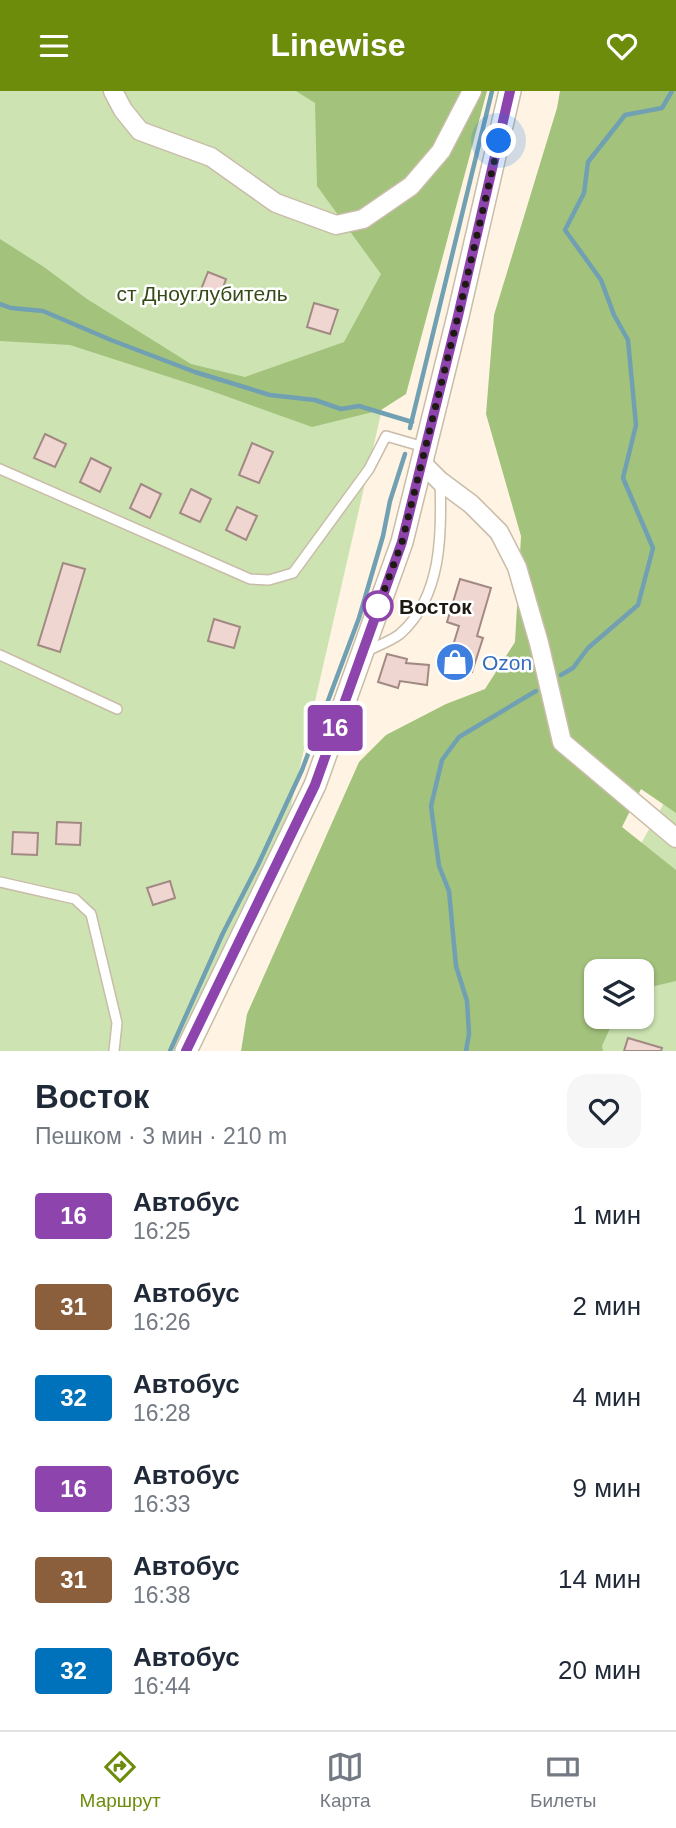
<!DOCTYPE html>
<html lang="ru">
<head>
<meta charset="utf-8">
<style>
  body { margin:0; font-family:Arial,sans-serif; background:#f6f6f7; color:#1f2937; height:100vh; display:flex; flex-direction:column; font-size:26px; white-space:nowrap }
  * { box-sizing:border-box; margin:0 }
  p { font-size:23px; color:#747a83 }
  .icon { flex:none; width:38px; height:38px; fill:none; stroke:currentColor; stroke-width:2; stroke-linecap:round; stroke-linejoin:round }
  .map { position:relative; height:960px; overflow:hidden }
  .details { display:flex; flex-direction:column; background:#fff; flex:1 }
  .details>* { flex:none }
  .badge { padding:0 14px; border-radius:5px; font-size:24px; line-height:46px }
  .tools { position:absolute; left:584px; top:868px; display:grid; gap:14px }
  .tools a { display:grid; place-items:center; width:70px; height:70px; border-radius:14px; background:#fff; box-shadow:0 2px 5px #0004; font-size:35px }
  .you { position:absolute; width:35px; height:35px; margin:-18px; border:5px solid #fff; border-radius:50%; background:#1a73e8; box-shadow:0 0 0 10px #1a73e833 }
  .map>.badge { position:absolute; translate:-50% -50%; box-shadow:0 0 0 4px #fff }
  .round { display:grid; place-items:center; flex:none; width:74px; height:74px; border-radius:21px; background:#f6f6f7 }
  .overview { display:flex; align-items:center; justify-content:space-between; height:119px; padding:0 35px }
  h1 { font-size:33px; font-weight:600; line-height:52px }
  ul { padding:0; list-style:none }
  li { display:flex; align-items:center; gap:21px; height:91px; padding:0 35px }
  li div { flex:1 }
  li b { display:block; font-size:26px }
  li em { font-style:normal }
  li .badge { min-width:77px; font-weight:700; text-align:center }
  header { display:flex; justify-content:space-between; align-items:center; height:91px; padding:0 35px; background:#6e8c0c; color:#fff; font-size:32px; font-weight:600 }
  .dock { display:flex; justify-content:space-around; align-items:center; height:98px; border-top:2px solid #e0e1e3; background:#fff; font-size:19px; color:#747a83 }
  .dock a { display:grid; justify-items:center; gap:4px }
  .dock .active { color:#6e8c0c }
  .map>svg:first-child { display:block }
</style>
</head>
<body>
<header><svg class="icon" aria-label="menu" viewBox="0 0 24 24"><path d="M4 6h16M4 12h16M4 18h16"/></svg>Linewise<svg class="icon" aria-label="heart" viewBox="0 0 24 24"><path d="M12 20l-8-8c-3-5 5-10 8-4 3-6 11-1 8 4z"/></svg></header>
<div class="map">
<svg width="676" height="960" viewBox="0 0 676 960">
  <rect width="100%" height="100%" fill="#fff4e3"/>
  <path fill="#cde4b2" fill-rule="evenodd" d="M0,0h455l-167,728 -107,232h-181z
    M676,709v251h-153l141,-248zM597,880h45v46h-45z"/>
  <path fill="#a3c27c" d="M296,0h191l-81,303 -25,16 -69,17 -106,-38 -136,-44 -70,-4v-102l44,28 43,32 104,65 54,13 99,-35 37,-68 -64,-88 -2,-83z
    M560,0h116v722l-35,-24 -19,38 54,43v111l-34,8v-18h-45v46h18l-13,29 1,5h-362l6,-37 112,-252 27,-27 60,-31 39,-15 30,-47 6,-106 -35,-122 8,-99 63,-207z"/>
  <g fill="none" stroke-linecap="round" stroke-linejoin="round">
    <path stroke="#71a0b3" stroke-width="4.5" d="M0,213l11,4 32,3 68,29 84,32 75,23 45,5 26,9 18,-3 53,16
      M410,337l82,-337
      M561,584l12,-7 15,-20 50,-43 15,-57 -30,-70 13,-53 -8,-85 -14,-25 -13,-35 -36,-50 19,-37 4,-31 37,-47 37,-7 10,-17
      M170,960l53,-118 35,-68 44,-95 57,-152 24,-82 7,-35 15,-47
      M466,960l3,-17 -2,-33 -11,-35 -7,-75 -10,-25 -8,-60 11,-46 17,-23 77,-46"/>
  </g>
  <path fill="#f0d6d0" stroke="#a28984" stroke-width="2" d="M208,181l18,7 -7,20 -19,-7z
    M314,212l24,7 -8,24 -23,-7z
    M45,343l21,10 -11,23 -21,-9z
    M252,352l21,9 -14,31 -20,-8z
    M91,367l20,10 -11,24 -20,-10z
    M141,393l20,10 -11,24 -20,-10z
    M191,398l20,10 -11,23 -20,-9z
    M237,416l20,9 -11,24 -20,-10z
    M63,472l22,6 -25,83 -22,-7z
    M460,488l31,9 -14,48 6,2 -11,34 -25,-7 12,-39 -12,-4z
    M214,528l26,8 -6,21 -26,-7z
    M387,563l20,5 -1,4 23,2 -2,20 -27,-4 -2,7 -20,-6z
    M57,731l24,1 -1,22 -24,-1z
    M13,741l25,1 -1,22 -25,-1z
    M170,790l5,17 -22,7 -6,-17z
    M628,947l34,10 -1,3h-37z"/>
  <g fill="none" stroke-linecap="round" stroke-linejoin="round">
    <defs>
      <path id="service" d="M0,378l250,110 19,1 24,-7 76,-104 17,-33 38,11
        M367,560c10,-5 24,-10 33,-17 42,-37 42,-101 40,-152
        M0,564l117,54
        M0,791l75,17 16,15 26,109 -3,28"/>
      <path id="minor" d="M113,0l10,19 17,21 71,26 65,46 60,22 27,-6 48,-33 30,-35 31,-60
        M422,372l18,18 31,23 28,28 18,35 22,76 23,99 114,96"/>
      <path id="tertiary" d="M186,960l129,-266 87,-243 56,-226 52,-225"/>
    </defs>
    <use href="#service" stroke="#c9bca8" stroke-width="12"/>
    <use href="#minor" stroke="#c9bca8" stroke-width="21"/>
    <use href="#tertiary" stroke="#c9bca8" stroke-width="24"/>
    <use href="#service" stroke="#fff" stroke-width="9"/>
    <use href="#minor" stroke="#fff" stroke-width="18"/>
    <use href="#tertiary" stroke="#fff" stroke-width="21"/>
  </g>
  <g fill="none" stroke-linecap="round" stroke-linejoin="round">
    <defs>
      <path id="line" d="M186,960l129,-266 87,-243 56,-226 52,-225"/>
    </defs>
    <use href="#line" stroke="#fff" stroke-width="16"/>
    <use href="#line" stroke="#8e44ad" stroke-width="10"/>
    <path stroke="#1e1912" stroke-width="7" stroke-dasharray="0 12.6" d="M378,515l-3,9 27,-73 56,-226 41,-175"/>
  </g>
  <defs>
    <symbol id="shop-disc" viewBox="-11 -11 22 22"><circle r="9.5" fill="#3f7fe0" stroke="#fff"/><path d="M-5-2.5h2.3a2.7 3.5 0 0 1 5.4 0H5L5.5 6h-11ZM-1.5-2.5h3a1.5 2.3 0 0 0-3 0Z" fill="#fff"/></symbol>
  </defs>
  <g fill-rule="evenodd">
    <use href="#shop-disc" x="433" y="549" width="44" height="44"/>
  </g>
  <circle fill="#fff" stroke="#8e44ad" stroke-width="3.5" cx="378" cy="515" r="14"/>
  <g text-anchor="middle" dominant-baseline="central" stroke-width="5" stroke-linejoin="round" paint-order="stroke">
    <g font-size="21" fill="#364a18" stroke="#fff">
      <text x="202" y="202">ст Дноуглубитель</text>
    </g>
    <g font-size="21" font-weight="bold" fill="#1e1912" stroke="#fff" text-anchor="start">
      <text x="399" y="515">Восток</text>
    </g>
    <g font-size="21" fill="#366cbe" stroke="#fff" text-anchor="start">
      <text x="482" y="571">Ozon</text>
    </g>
  </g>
</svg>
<div class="tools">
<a><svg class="icon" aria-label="layers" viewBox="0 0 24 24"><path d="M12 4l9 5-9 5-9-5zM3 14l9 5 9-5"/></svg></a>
</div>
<div class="you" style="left:499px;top:50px"></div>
<b class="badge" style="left:335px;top:637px;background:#8e44ad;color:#fff">16</b>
</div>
<section class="details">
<div class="overview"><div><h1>Восток</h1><p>Пешком · 3 мин · 210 m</p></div><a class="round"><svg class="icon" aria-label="heart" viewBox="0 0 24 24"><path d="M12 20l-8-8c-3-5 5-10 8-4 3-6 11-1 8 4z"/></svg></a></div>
<ul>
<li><span class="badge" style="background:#8e44ad;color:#fff">16</span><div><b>Автобус</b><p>16:25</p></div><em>1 мин</em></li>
<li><span class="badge" style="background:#8b5e3c;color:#fff">31</span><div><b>Автобус</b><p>16:26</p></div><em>2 мин</em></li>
<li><span class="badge" style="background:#0072bc;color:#fff">32</span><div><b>Автобус</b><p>16:28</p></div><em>4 мин</em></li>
<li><span class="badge" style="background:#8e44ad;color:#fff">16</span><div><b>Автобус</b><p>16:33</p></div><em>9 мин</em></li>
<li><span class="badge" style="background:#8b5e3c;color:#fff">31</span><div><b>Автобус</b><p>16:38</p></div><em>14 мин</em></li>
<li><span class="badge" style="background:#0072bc;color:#fff">32</span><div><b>Автобус</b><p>16:44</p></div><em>20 мин</em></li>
</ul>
</section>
<nav class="dock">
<a class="active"><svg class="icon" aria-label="directions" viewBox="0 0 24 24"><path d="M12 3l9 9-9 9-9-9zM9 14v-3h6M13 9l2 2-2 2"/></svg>Маршрут</a>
<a><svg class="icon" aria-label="map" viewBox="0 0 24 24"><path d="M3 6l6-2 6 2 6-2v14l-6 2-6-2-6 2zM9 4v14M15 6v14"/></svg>Карта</a>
<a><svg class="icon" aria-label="tickets" viewBox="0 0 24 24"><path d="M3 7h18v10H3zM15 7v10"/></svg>Билеты</a>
</nav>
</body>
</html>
